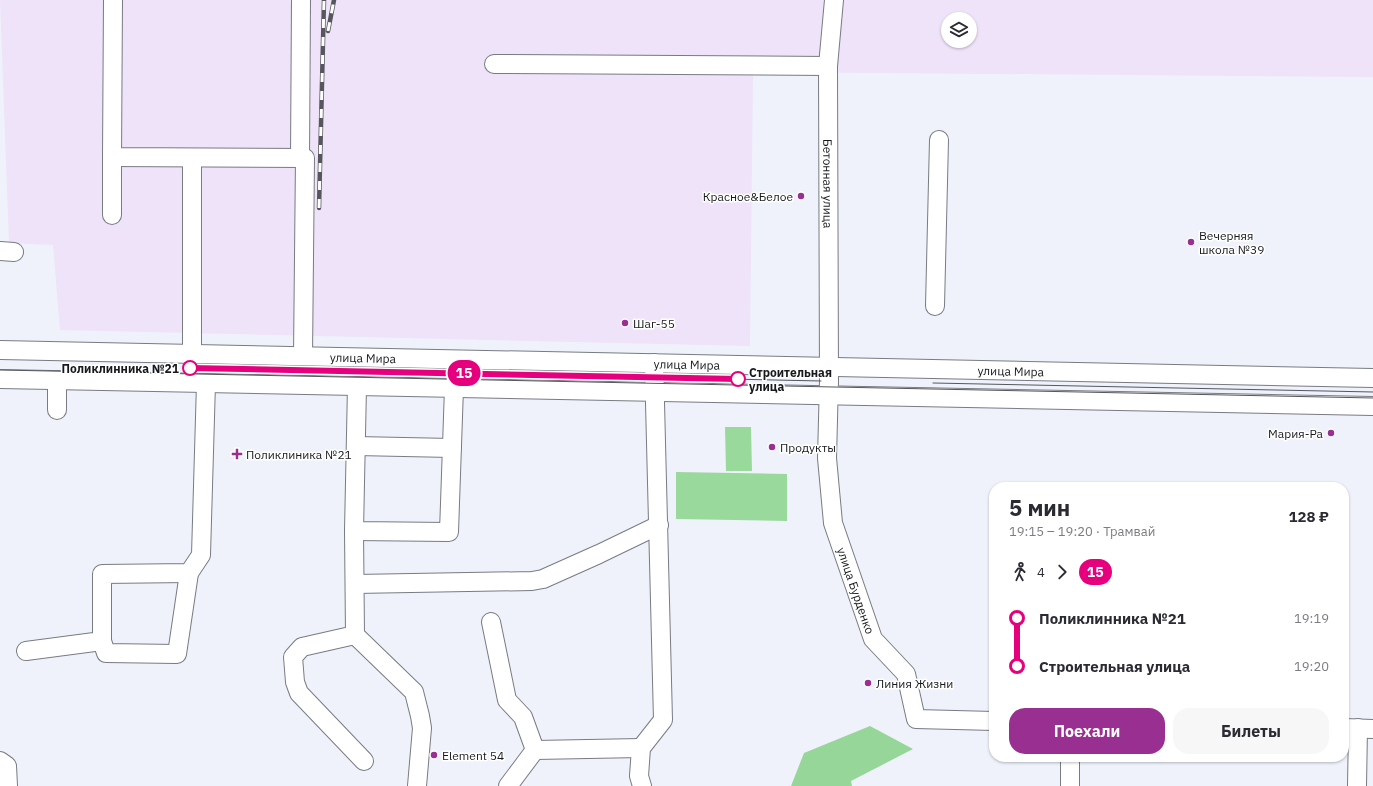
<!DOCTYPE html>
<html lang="ru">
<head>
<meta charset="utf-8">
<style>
  body { margin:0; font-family:"IBM Plex Sans",sans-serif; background:#f7f7f7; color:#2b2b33; height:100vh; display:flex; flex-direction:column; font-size:15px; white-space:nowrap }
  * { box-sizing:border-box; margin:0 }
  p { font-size:13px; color:#7c7c81 }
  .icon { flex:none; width:22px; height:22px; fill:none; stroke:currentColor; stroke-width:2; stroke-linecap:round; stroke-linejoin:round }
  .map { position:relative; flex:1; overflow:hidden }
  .side { position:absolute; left:989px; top:482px; width:360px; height:280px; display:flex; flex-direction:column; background:#fff; border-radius:16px; box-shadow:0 1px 3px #0004 }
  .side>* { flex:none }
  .badge { padding:0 8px; border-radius:13px; font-size:14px; line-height:26px }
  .controls { position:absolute; left:941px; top:12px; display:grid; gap:8px }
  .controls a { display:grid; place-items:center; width:36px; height:36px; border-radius:50%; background:#fff; box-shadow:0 1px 3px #0004; font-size:20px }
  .map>.badge { position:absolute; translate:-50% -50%; box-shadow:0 0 0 2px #fff }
  .legs { display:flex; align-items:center; gap:6px; height:44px; padding:0 20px; font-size:13px }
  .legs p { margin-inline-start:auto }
  .overview { display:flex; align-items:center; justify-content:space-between; height:68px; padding:0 20px }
  h1 { font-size:22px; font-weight:800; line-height:30px }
  .primary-button { display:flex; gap:8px; margin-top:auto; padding:8px 20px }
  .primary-button a { flex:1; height:46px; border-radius:16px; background:#982f91; color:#fff; font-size:16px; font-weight:800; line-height:46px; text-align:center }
  .primary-button a+a { background:#f7f7f7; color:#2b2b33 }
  ul { padding:0 20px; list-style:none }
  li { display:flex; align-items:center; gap:14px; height:48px; font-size:15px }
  li i { display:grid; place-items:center; width:6px; height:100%; margin:0 5px; background:currentColor }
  li i::after { content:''; width:10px; height:10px; margin:-5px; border:3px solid; border-radius:50%; background:#fff }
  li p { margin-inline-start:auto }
  li:first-child i { background:linear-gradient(#0000 50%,currentColor 0) }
  li:last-child i { background:linear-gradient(currentColor 50%,#0000 0) }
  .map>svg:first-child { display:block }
</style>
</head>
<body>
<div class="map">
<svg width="1373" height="786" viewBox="0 0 1373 786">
  <rect width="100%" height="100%" fill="#eff2fb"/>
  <path fill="#eee3f8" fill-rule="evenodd" d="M0,0h1373v77l-620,-5 -3,274 -690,-16 -7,-85 -44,-2zM948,19h22v22h-22z"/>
  <path fill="#9ad99c" d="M725,427h26l1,44h-26z
    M676,472l111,2v47l-111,-2z"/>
  <path fill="#96d699" d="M870,726l43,23 -62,32 1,5h-61l13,-33z"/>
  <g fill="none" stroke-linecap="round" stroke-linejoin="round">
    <defs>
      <g id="minor">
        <path d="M113,0l-1,157 193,1 -2,198"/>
        <path id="s1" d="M834,0l-6,66 1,315 -2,77 6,65 40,116 33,35 10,45 78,2"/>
        <path d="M494,64l334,2"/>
        <path d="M300,159l1,-159"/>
        <path d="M112,215v-58"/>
        <path d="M0,251l14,1"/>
        <path d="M935,306l4,-166"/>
        <path id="s2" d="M0,350l1373,28"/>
        <path d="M192,354v-196"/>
        <path d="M0,379l1373,27"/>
        <path d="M357,386l-3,145 95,1 5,-144"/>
        <path d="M57,410v-30"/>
        <path d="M356,446l96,2"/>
        <path d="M354,531l1,104 -53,12 -9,10 2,25 4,11 65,68"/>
        <path d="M355,584l177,-3 11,-2 56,-25 60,-29"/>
        <path d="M491,622l16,78 16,17 12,33 106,-2"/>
        <path d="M355,635l59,57 6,24 2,12 -5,58"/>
        <path d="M102,641l4,12 71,1 12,-81"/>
        <path d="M26,651l76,-10v-67l87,-1 12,-18 5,-172"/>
        <path d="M1344,728l29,1"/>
        <path d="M0,761l7,5 1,20"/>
        <path d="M508,786l27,-36"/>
        <path d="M642,786l-3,-10 2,-28 22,-28 -9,-357"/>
        <path d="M1070,786v-29"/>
        <path d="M1357,786l1,-58"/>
      </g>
    </defs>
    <use href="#minor" stroke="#787b83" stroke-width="20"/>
    <use href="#minor" stroke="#fff" stroke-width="18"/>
    <path stroke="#55575c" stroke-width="1" d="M265,369l556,12
      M0,370l1373,28
      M933,383l440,9"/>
    <defs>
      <path id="rail" d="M328,31l6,-31
        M319,208l5,-208"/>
    </defs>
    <use href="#rail" stroke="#55575c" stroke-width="4.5"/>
    <use href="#rail" stroke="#fff" stroke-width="3" stroke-dasharray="9" stroke-linecap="butt"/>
  </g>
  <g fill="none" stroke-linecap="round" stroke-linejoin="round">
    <defs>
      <path id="line-1" d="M190,368l548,11"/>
    </defs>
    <use href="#line-1" stroke="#fff" stroke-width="9"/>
    <use href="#line-1" stroke="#e6007e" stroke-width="6"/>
  </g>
  <g fill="#982f91" stroke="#fff" stroke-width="1.5">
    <circle cx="801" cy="196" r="4"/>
    <circle cx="1191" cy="242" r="4"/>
    <circle cx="625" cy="323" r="4"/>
    <circle cx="1331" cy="433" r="4"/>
    <circle cx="772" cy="447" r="4"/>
    <path d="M235 448h4v4h4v4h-4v4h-4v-4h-4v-4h4z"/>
    <circle cx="868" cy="683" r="4"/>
    <circle cx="434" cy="755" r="4"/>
  </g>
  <g fill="#fff" stroke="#e6007e" stroke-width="2">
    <circle cx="190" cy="368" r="7"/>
    <circle cx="738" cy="379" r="7"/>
  </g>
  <g text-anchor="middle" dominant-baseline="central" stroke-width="3" stroke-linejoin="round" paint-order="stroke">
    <g font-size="12" fill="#17191c" stroke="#fff">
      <text stroke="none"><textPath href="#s1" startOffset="184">Бетонная улица</textPath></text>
      <text stroke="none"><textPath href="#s2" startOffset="363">улица Мира</textPath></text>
      <text stroke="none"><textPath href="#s2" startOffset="687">улица Мира</textPath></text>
      <text stroke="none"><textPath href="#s2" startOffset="1011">улица Мира</textPath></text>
      <text stroke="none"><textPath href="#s1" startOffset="595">улица Бурденко</textPath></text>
    </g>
    <g font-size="12" fill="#17191c" stroke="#fff" text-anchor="start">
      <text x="793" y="196" text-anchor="end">Красное&amp;Белое</text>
      <text x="1199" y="235">Вечерняя<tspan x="1199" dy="14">школа №39</tspan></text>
      <text x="633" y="323">Шаг-55</text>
      <text x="1323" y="433" text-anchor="end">Мария-Ра</text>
      <text x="780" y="447">Продукты</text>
      <text x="246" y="454">Поликлиника №21</text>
      <text x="876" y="683">Линия Жизни</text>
      <text x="442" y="755">Element 54</text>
    </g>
    <g font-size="12" font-weight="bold" fill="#17191c" stroke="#fff" text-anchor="end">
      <text x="179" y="368">Поликлинника №21</text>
      <text x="749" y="372" text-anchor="start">Строительная<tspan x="749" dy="14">улица</tspan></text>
    </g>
  </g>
</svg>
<div class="controls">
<a><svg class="icon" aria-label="layers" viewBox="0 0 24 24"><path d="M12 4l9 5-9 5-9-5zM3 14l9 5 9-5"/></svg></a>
</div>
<b class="badge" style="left:464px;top:373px;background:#e6007e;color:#fff">15</b>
<section class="side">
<div class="overview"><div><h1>5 мин</h1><p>19:15 – 19:20 · Трамвай</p></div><b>128 ₽</b></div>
<div class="legs"><svg class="icon" aria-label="walk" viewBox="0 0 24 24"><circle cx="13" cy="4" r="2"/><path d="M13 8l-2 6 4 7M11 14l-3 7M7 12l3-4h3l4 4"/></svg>4<svg class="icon" aria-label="forward" viewBox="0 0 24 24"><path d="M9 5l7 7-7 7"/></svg><b class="badge" style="background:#e6007e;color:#fff">15</b></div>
<ul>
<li><i style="color:#e6007e"></i><b>Поликлинника №21</b><p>19:19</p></li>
<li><i style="color:#e6007e"></i><b>Строительная улица</b><p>19:20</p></li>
</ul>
<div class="primary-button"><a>Поехали</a><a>Билеты</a></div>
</section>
</div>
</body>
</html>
